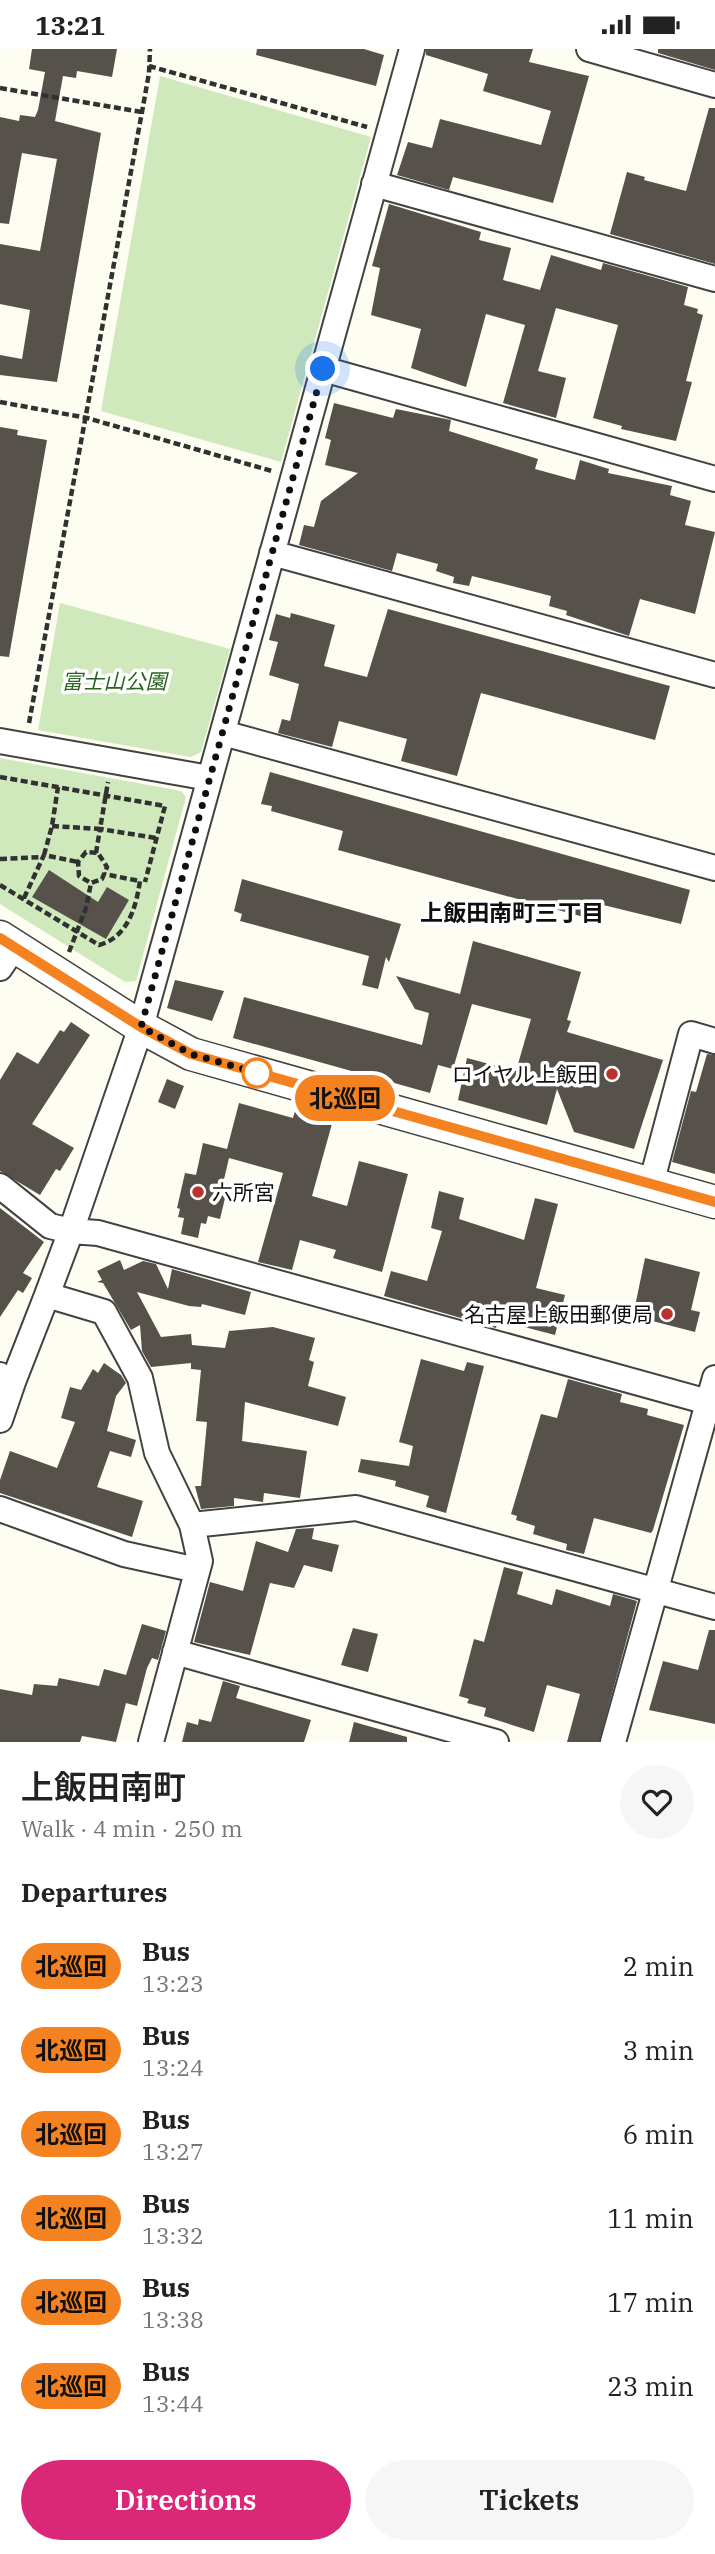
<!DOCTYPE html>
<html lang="en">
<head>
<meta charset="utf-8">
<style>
  body { margin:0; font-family:"IBM Plex Serif","Noto Sans JP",serif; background:#f6f6f6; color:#222; height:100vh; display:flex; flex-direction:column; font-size:26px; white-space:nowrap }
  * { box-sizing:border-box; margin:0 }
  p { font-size:23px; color:#767676 }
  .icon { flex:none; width:38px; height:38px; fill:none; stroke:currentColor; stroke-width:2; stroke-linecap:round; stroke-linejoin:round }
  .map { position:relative; height:1693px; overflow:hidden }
  .drawer { display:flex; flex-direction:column; background:#fff; flex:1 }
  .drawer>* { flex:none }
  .badge { padding:0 14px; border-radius:23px; font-size:24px; line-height:46px }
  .you { position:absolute; width:35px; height:35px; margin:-18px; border:5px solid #fff; border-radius:50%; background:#1a73e8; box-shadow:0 0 0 10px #1a73e833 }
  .map>.badge { position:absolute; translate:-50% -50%; box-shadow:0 0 0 4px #fff }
  h2 { padding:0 21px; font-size:26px; line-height:63px }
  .round { display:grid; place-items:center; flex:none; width:74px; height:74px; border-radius:37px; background:#f6f6f6 }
  .headline { display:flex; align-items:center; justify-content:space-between; height:119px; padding:0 21px }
  h1 { font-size:33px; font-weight:600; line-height:52px }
  .cta { display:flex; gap:14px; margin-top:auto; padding:14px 21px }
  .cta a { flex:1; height:80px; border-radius:42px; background:#db2777; color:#fff; font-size:28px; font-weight:600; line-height:80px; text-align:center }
  .cta a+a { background:#f6f6f6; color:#222 }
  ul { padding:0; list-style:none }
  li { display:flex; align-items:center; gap:21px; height:84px; padding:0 21px }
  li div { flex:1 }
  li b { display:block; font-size:26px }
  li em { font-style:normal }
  li .badge { min-width:77px; font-weight:700; text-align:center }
  .status { display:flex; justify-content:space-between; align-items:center; height:49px; padding:0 35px; background:#fff; direction:ltr }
  .status svg { height:19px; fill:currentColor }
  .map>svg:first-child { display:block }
</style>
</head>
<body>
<div class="status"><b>13:21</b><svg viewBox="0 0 49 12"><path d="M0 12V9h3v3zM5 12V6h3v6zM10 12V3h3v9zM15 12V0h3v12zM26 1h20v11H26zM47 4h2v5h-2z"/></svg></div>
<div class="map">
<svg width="715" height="1693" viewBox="0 0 715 1693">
  <rect width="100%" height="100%" fill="#fefdf1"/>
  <path fill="#cfe8bc" d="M160,27l211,61 -90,325 -180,-51z
    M60,554l170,46 -29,103 -10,5 -153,-27z
    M0,709l181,33 5,6 -50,184 -11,1 -125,-78z"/>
  <path fill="#57514c" d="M32,0h85l-5,28 -35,-6 -1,7 -13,-2 -8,45 46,12 -44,249 -57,-7v-20l22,4 8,-49 -30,-6v-60l40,7 17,-92 -35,-6 -13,71 -9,-1v-106l19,4 1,-6 15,2 3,-7 7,-38 -16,-3z
    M257,0h107l20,6 -8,31 -120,-31z
    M426,0h107l-4,13 60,14 -36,127 -100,-26 -4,13 -52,-15 11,-33 24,6 8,-29 101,26 10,-34 -68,-20 5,-17 -62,-19z
    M658,0h57v21l-57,-17z
    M709,59h6v156l-105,-30 17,-62 18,5 -1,3 42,11z
    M389,155l92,28 -2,8 32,8 -8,32 37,10 11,-35 50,15 2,-7 85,24 -4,18 14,4 -1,4 6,2 -17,66 6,1 -16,59 -55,-12 1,-3 -29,-8 25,-93 -62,-17 -18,63 28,7 -10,40 -53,-15 22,-78 -39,-11 -20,73 -55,-19 10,-39 -50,-14 9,-47 -8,-2z
    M334,354l59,15 3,-9 55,11 -2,11 89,28 -3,10 40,11 5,-20 29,9 -1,4 64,13 -2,9 21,6 -6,24 30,7 -20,82 -55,-15 -11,37 -63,-21 1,-4 -18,-5 2,-10 -79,-20 -3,10 -16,-3 1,-6 -18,-6 2,-7 -41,-11 -5,18 -93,-26 5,-20 10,2 7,-26 37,-28 -33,-8 6,-25 -6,-2z
    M0,378l18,3 -1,5 30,5 -38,217 -9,-1z
    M388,560l282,77 -15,54 -174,-47 -24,83 -56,-15 6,-22 -68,-18 -7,26 -54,-14 4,-14 8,2 9,-37 -30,-9 9,-33 -9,-2 7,-26 14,4 1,-5 44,12 -11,41 43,11z
    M270,723l420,118 -9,34 -86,-21 -4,16 -253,-69 5,-19 -72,-20 1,-5 -11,-2z
    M49,821l49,32 9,-15 22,13 -23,39 -74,-42z
    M242,830l159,45 -12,38 -3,-5 -8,32 -16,-4 7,-29 -129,-35 2,-7 -8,-3z
    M473,892l108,31 -14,48 4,1 -4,11 96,28 -29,89 -60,-17 -17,-43 -10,36 -89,-25 9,-42 49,13 15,-52 -59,-15 -19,65 -15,-4 -8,28 -197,-55 11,-41 178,48 7,-32 -14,-4 -19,-33 64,18z
    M175,931l49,11 -12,30 -45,-13z
    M71,973l19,13 -58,89 42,24 -14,23 -4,-2 -16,26 -40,-24v-91l17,-28 21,12 22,-34 4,2z
    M707,1005l8,1v119l-43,-12 19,-71 5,1z
    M167,1030l17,7 -9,23 -17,-7z
    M239,1054l54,15 2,-7 38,9 -21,76 35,10 12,-45 49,13 -26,98 -49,-14 3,-8 -36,-10 -8,30 -34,-8 25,-89 -54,-15 -8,34 5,2 -6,25 -12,-3 -2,8 -5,-1 -3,15 -17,-4 3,-16 -6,-1 2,-8 -3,-1 8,-35 11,2 7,-32 24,6z
    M439,1142l25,7 -5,21 65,21 11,-42 23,6 -22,84 29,7 -10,40 -57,-15 -2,8 -112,-32 7,-25 36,10 15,-50 -11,-3z
    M0,1159l44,34 -21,31 9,5 -9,15 -5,-3 -18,27z
    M645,1209l55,14 -9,38 9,2 -5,20 -62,-16z
    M120,1211l4,10 19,-9 13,3 12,25 4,-20 79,23 -6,23 -43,-11 -1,3 -12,-1 -52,-14 24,45 30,-3 1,11 33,3 4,-17 44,-4 42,11 -6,22 5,2 -6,24 38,11 -8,29 -93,-24 -3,39 65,10 -7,47 -36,-5 -1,9 -29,-4v8l-33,3 -6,-23h6l6,-64 -11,-1 5,-51 -10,-1v-6l-40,4 -9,-16 -2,-26 -9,5 -28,-47 -6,-1 5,-2 -5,-9z
    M421,1310l43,12 3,-9 17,4 -38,147 -20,-6 3,-11 -34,-10 1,-5 -38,-9 3,-13 48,7 4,-20 -14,-4z
    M104,1314l17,12 5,8 -10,13 -9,35 29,9 -5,17 -21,-6 -13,36 46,14 -11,36 -132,-44v-13l10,-29 47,17 18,-46 -14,-4 9,-31 11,3 12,-21 5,4z
    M568,1330l54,15 -2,8 28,7 -1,6 37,10 -31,105 -2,3 -57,-15 -10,36 -18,-4 1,-6 -34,-10 2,-8 -19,-6 1,-4 -6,-2 30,-100 16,4z
    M314,1479l-2,11 27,6 -7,27 -28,-7 -10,23 -24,-5 -20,72 -56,-13 16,-60 33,9 13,-50 32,11 8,-23z
    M504,1518l19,5 -6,22 35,11 4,-16 54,17 3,-12 24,7 -38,141h-32l13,-48 -33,-9 -13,47 -50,-16 2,-8 -19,-5 2,-4 -10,-3 15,-57 10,3z
    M142,1575l24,7 -8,29 -6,-2 -5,10 -10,38 -11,-3 -10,39 -34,-6 -2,6h-80v-53l32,6 2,-11 23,2 2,-8 40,8 5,-17 22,6z
    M353,1579l25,6 -10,38 -27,-7z
    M709,1581h6v94l-66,-14 14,-49 35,9z
    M223,1632l17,5 -4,12 75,22 -7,22h-122l5,-20 11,3 1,-6 12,3z
    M354,1673l53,15v5h-58z"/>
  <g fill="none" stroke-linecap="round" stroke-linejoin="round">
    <defs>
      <path id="minor" d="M412,0l-271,978 -70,204 27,2 617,171
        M589,0l126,36
        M374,135l341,95
        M323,320l392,110
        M272,504l443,122
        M223,684l492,135
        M0,692l209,37
        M0,919l14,-21
        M651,1135l40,-150 24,7
        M0,1137l50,40 21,5 -24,64 57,17 36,66 17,75 35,72 8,36 -49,181
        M13,1333l34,-87
        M0,1371l13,-38 -13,-7
        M0,1460l124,45 73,16
        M192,1476l164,-17 359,99
        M175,1603l321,90
        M613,1693l102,-364"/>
      <path id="tertiary" d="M0,888l141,90 50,27 524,148"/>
    </defs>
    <use href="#minor" stroke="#424242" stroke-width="28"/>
    <use href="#tertiary" stroke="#424242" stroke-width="35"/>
    <path stroke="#313131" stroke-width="4.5" stroke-dasharray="7 3.5" stroke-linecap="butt" d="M149,17l218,61
      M0,39l142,24
      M0,353l87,16 185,53
      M29,674l113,-611 7,-39 1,-24
      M0,728l165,29 -20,76
      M52,777l48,3 8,-47
      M96,804l4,-24 56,9
      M44,806l8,-29 6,-39
      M0,810l42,-2
      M0,836l99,60c29,-8 37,-38 41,-64l-36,-7
      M24,849l20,-43 34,7
      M69,903l17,-44 5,-25 11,-4 5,-12 -9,-14 -12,-1 -8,10 1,14 12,7"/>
    <use href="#minor" stroke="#fff" stroke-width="24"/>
    <use href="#tertiary" stroke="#fff" stroke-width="32"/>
  </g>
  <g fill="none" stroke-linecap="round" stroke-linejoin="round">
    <defs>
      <path id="line" d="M0,889l141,89 50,27 524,148"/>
    </defs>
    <use href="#line" stroke="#fff" stroke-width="16"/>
    <use href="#line" stroke="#f58220" stroke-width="10"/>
    <path stroke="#0f0f0f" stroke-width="7" stroke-dasharray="0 12.6" d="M257,1024l11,3 -77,-22 -50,-27 182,-658"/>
  </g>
  <circle fill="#fff" stroke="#f58220" stroke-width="3.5" cx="257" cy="1024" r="14"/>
  <g fill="#b9322d" stroke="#fff" stroke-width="2.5">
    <circle cx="612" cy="1025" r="7"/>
    <circle cx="198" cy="1143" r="7"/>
    <circle cx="667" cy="1265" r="7"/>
  </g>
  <g text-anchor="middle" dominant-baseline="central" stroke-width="7" stroke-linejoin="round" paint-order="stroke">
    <g font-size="21" font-style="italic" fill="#2a6422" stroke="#fff">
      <text x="114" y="632">富士山公園</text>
    </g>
    <g font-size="21" fill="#0f0f0f" stroke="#fff" text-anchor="end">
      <text x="598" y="1025">ロイヤル上飯田</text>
      <text x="212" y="1143" text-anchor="start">六所宮</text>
      <text x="653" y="1265">名古屋上飯田郵便局</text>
    </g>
    <g font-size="23" font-weight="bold" fill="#0f0f0f" stroke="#fff">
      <text x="512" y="863">上飯田南町三丁目</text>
    </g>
  </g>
</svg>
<div class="you" style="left:323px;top:320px"></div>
<b class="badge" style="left:345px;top:1049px;background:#f58220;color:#111">北巡回</b>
</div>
<section class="drawer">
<div class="headline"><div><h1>上飯田南町</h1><p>Walk · 4 min · 250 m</p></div><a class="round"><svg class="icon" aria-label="heart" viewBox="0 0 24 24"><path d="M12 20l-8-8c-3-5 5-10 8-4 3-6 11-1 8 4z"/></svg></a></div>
<h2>Departures</h2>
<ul>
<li><span class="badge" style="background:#f58220;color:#111">北巡回</span><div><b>Bus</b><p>13:23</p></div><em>2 min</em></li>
<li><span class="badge" style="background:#f58220;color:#111">北巡回</span><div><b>Bus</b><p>13:24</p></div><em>3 min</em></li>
<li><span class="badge" style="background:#f58220;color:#111">北巡回</span><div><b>Bus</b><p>13:27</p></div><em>6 min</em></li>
<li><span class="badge" style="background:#f58220;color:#111">北巡回</span><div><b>Bus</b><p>13:32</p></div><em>11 min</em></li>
<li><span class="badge" style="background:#f58220;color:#111">北巡回</span><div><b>Bus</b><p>13:38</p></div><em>17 min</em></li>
<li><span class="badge" style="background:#f58220;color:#111">北巡回</span><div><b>Bus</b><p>13:44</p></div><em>23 min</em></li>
</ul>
<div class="cta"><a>Directions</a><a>Tickets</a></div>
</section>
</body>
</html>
